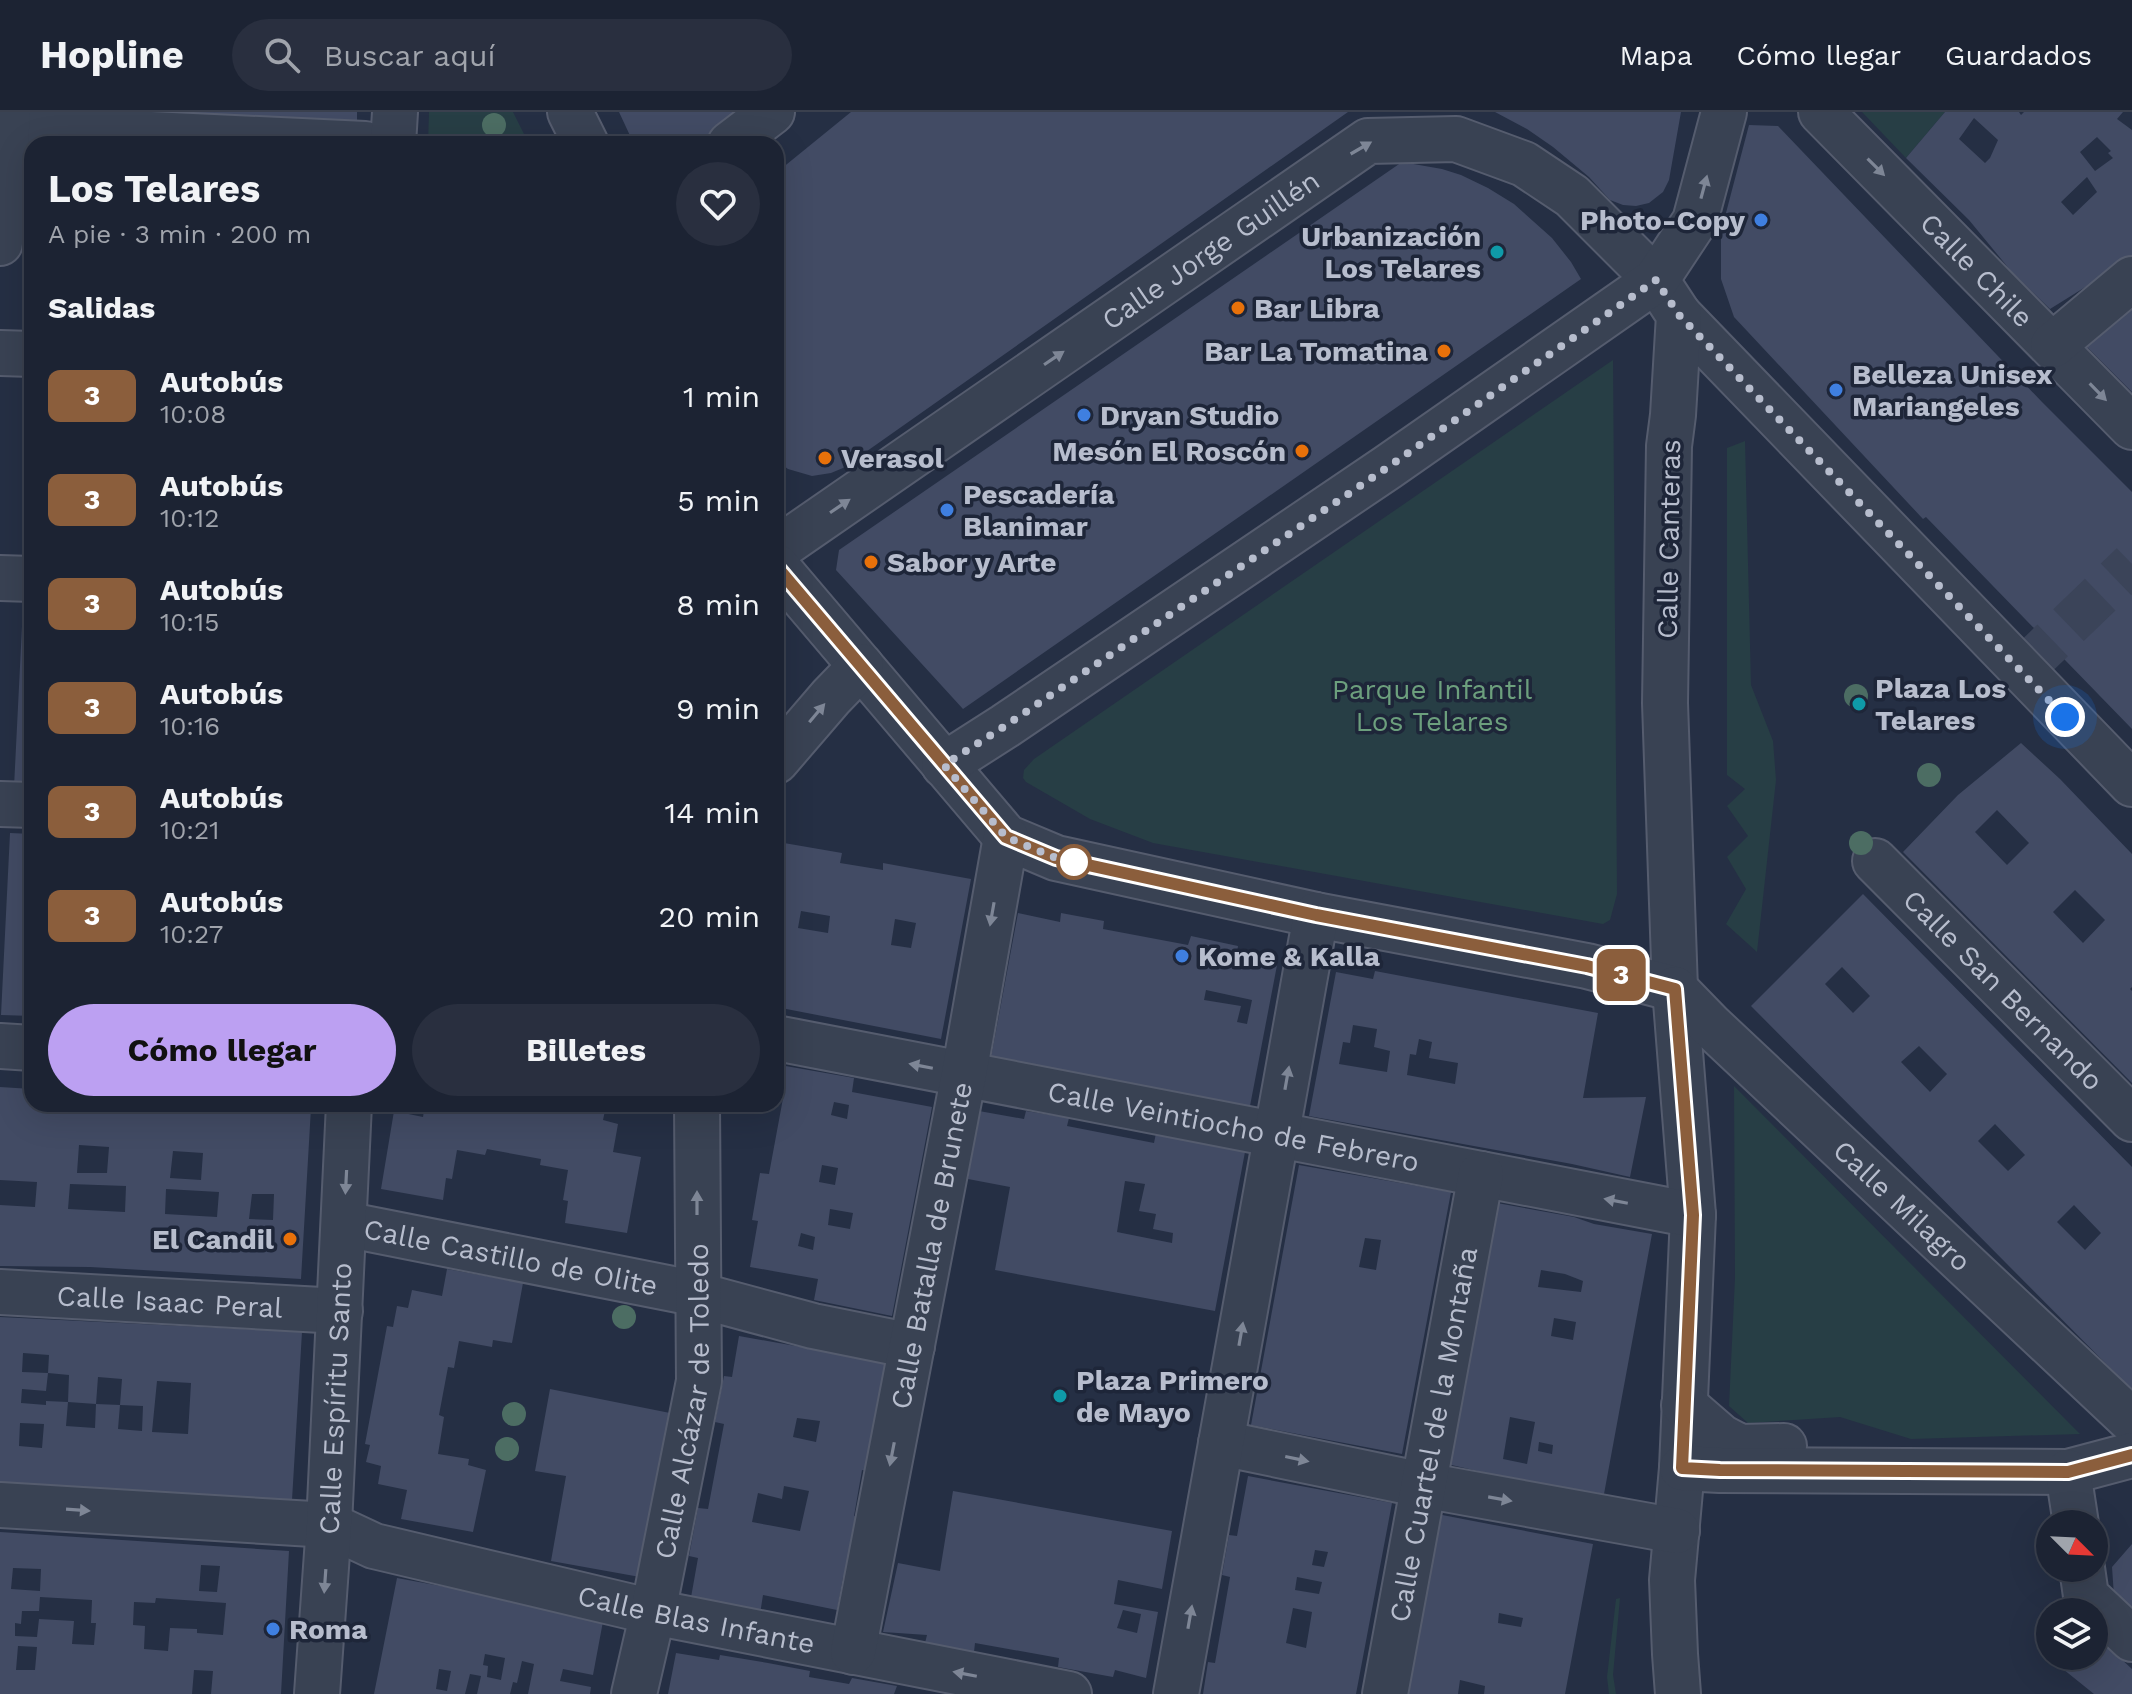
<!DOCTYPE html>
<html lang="es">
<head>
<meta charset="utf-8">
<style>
  body { margin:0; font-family:"Work Sans",sans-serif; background:#292f3f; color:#f1f3f6; height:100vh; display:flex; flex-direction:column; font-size:30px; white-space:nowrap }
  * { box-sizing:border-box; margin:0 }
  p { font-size:26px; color:#a0a4ac }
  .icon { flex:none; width:44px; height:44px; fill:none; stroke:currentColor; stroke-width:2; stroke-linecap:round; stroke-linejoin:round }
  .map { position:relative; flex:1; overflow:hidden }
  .panel { position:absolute; left:24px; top:24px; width:760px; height:976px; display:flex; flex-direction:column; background:#1c2333; border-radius:24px; box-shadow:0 8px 32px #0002,0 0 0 2px #3a404e }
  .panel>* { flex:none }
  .badge { padding:0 16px; border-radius:12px; font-size:28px; line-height:52px }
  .needle { width:52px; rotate:114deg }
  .tools { position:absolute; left:2036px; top:1398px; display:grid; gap:16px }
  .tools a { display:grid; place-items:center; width:72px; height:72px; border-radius:50%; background:#1c2333; box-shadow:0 8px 32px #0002,0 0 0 2px #3a404e; font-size:40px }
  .you { position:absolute; width:40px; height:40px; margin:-20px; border:6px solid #fff; border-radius:50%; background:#1a73e8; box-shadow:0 0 0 12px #1a73e833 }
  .map>.badge { position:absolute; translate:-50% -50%; box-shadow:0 0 0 4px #fff }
  h2 { padding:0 24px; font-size:30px; line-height:72px }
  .round { display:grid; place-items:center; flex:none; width:84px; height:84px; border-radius:42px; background:#292f3f }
  .head { display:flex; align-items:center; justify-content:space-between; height:136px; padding:0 24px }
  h1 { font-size:38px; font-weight:700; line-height:60px }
  .action { display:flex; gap:16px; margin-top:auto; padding:16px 24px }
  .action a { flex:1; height:92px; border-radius:48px; background:#bca0f2; color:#111; font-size:32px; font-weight:700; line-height:92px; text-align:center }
  .action a+a { background:#292f3f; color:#f1f3f6 }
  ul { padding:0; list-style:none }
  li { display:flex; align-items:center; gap:24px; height:104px; padding:0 24px }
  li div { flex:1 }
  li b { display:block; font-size:30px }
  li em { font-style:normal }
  li .badge { min-width:88px; font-weight:700; text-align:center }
  header { display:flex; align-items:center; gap:48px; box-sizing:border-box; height:112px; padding:0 40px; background:#1c2333; border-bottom:2px solid #3a404e }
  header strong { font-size:38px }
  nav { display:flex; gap:44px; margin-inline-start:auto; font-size:28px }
  .search { width:560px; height:72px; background:#292f3f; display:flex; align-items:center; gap:20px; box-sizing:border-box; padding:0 28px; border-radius:44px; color:#a0a4ac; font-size:30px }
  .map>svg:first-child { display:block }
</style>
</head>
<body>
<header>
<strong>Hopline</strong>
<div class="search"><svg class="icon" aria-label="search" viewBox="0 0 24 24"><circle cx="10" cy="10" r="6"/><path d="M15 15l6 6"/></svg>Buscar aquí</div>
<nav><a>Mapa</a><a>Cómo llegar</a><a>Guardados</a></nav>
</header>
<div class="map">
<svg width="2132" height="1582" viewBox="0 0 2132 1582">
  <rect width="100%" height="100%" fill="#252f44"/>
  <path fill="#273e45" d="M429,0h84l12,24 -3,8h-94z
    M1862,0h83l-39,46z
    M1613,248l4,534 -7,26 -7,4 -450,-81 -63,-24 -64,-37 -3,-4 1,-8 10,-11z
    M1745,329l6,244 22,56 3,39 -19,172 -31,-28 20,-35 -19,-32 21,-21 -21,-30 18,-17 -18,-14v-327z
    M1734,974l346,348 -169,5 -71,-22 -92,6 -19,-17 6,-128z
    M1620,1486l-7,77 3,19h-7l-2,-17 9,-78z"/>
  <path fill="#424b64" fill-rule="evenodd" d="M46,0h311v19z
    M619,0h124l-33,32h-73l-4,-2z
    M851,0h497l-505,356 -12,5 -19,3 -24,-7 -7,-5 -5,-8v-283z
    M1495,0h186l-12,68 -6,12 -14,11 -13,3 -13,-1 -13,-5 -21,-23 -36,-30 -26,-18z
    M1945,0h74l2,3 3,-3h99l-6,7 15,11v128l-82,51 -39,-38 -42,-51 -63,-62zM1974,6l24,22 -8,18 -5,5 -26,-24zM2097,25l14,14 -3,2 5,5 -18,13 -15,-19zM2087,65l10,15 -24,23 -12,-13z
    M1749,13l29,1 264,276 90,90v237l-206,-212 -3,2 -189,-202 -13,-38v-47z
    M1402,50l40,7 19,6 27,13 26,16 38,34 19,24 10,17 -618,430 -127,-139 3,-20z
    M2132,188v92l-47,-47z
    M30,362h2v84h-7z
    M23,494l9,1v181l-18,-1z
    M2021,631l39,36 72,75v133l-2,2 2,2v92l-229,-231 55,-57zM1997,698l32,33 -22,22 -32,-33zM2075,778l30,30 -22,23 -30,-31z
    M10,721l22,1v182l-31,-1z
    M784,731l58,10 -2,10 43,7v-7l88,16 -30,160 -165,-32v-51l5,-31 -5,-1v-34zM801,799l29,5 -2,17 -30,-5zM895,807l21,4 -5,25 -20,-3z
    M1863,782l269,273v223l-381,-384zM1842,855l28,29 -17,17 -28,-29zM1919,934l28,28 -17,18 -29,-30zM1995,1012l30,31 -17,16 -30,-30zM2074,1093l27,28 -16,17 -28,-28z
    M1018,801l42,9 1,-9 43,8 -1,8 85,16 3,-9 47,10 -1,7 41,7 -28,146 -259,-48zM1206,878l46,10 -5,24 -10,-2 4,-16 -37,-6z
    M1375,859l223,42 -15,85 63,-1 -16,80 -58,-13 -263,-48 27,-144 37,7zM1353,913l24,4 -3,18 16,4 -3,21 -48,-8 4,-22 7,1zM1419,927l13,3 -3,16 29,5 -3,21 -48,-9 3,-21 6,1z
    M780,953l74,13 -2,14 80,15 -40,209 -78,-16 4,-21 -68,-12 8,-46 -6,-1 8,-47 9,1 15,-81 -8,-2zM834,990l15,3 -2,14 -16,-4zM822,1053l16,3 -3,17 -16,-3zM830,1097l23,4 -3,16 -22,-4zM801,1121l14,4 -2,13 -15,-4z
    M0,975l32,2v15h214l65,4 -10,171 -211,-12 -90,-1v-61l35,2 2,-25 -37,-2zM79,1033l30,2 -2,26h-30zM173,1039l30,2 -2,27 -31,-2zM70,1072l56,2 -1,26 -57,-3zM166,1077l53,3 -2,25 -52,-3zM252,1082h22l-1,26 -24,-1z
    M425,992h171l10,2 -3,14 15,4 -5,28 28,5 -14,76 -62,-10 3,-22 -5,-1 5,-30 -28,-5 1,-6 -54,-10 -2,6 -28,-5 -5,29 -6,-1 -3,22 -62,-11 13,-78 29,6z
    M979,999l45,8 2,-8 43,7 -2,8 87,17 2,-10 89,19 -30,159 -220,-41 15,-83 -42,-8zM1125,1069l20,3 -6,27 17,3 -3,15 20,4 -1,10 -55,-11z
    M1299,1053l152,27 -49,262 -151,-29zM1365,1126l16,2 -5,30 -17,-3z
    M1497,1091l77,14 20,7 58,10 -48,260 -104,-18 -53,-12zM1541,1158l24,4 18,7 -2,11 -43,-5zM1554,1206l22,4 -3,18 -22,-4zM1510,1305l25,5 -8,42 -24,-5zM1539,1330l14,3 -1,9 -14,-3z
    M447,1157l76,14 -11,60 -19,-3 -1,7 -33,-6 -5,27 -6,-1 -9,48 5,2 -6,37 31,5 -1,6 18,5 -13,62 -72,-13 6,-29 -29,-6 3,-18 -15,-4 4,-17 -5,-1 22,-118 6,1 4,-21 11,2 4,-18 30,6z
    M0,1205l302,15 -10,168 -107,-5 -185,-13zM23,1241l26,2 -1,18 21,2 -1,27 28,2 2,-27 24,2 -2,26 23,1 -1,25 -24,-2 2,-24 -24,-1 -1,24 -29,-2 2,-24 -22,-1v4l-25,-2 1,-14 24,2 2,-18 -26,-1zM157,1269l34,2 -3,51 -36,-2zM20,1311l24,1 -2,24 -23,-2z
    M739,1224l146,26 -18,109 -5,-1 -8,46 5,1 -11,60h-5l-6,33 -74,-15 -3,19 -70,-11 8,-45 -9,-2 9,-48 10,1 16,-85 -9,-2 9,-46 8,1zM797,1306l23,3 -4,21 -23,-5zM784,1374l25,5 -9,40 -48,-9 6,-29 24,6z
    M550,1277l120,24 -30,164 -89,-16 15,-85 -31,-5z
    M1248,1364l144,27 -36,191h-153l5,-32 7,1 15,-86 -8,-2 7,-40 8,1zM1315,1438l13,2 -4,15 -12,-2zM1297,1465l25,5 -3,12 -24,-4zM1293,1496l19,4 -6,36 -20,-5z
    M953,1379l219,40 -10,58 -44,-9 -4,24 44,8 -12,66 -31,-8 -2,7 -55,-10 1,-9 -84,-15 -1,9 -50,-5 3,-12 -44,-3 15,-69 42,8zM1123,1498l18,4 -4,19 -20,-5z
    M1437,1402l156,30 -28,150h-81l1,-8 -25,-6 -2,14h-59zM1499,1501l24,5 -2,9 -23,-4z
    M0,1420l289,19 -8,143h-70l2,-23 -19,-1 -2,24h-192zM201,1453l19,1 -3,26 -18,-1zM13,1456l28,1 -1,22 -29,-2zM40,1485l52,3 -1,23h5l-2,22 -22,-1 2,-23 -35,-2 -2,18 -22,-1v-13l6,1 1,-13h17zM156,1486l70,5 -3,32 -26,-2v-4l-27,-1 -2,23 -24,-2 1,-23 -12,-1 1,-23 21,1zM18,1534l19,1 -2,23h-19z
    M2132,1432v68l-18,-16 -2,-29z
    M397,1466l207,38 -11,59 -30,-6 -3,12 31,6 -1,7h-62l6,-30 -12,-3 -5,22 -4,-1 -3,12h-33l4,-18 -11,-2 -5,20h-91zM485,1542l20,4 -4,22 -14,-3 1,-11 -5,-1zM439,1557l12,2 -4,20 -11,-2z
    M2094,1522l38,35v25h-38l-36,-29 7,-9h29z
    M676,1541l43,7 1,-5 48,8 42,8 -1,6 40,7 3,-6 45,8 -3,8h-226z"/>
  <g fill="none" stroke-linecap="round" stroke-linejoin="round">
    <path stroke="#3b4459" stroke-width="44" stroke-dasharray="44 22" stroke-linecap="butt" d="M2021,559l111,-107"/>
    <defs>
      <g id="minor">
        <path d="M570,0l16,32"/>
        <path id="s1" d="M1821,0l311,315"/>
        <path d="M0,15l365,17"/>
        <path d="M393,32l2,-32"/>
        <path d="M730,32l42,-32"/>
        <path d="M0,131l8,-131"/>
        <path d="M1679,203l453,469"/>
        <path d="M2053,233l79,-66"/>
        <path d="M0,241l32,1"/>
        <path id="s2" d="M776,438l592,-409 88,-2 68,25 48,32 84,84 23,35 -6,100 -4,31 -4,257 10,286 18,226 -11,253 -10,112 3,74 3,40"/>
        <path d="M776,454l230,271 50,21 260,57 271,51 88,23"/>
        <path d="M0,466l32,1"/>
        <path d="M776,649l55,-64 30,-31"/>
        <path d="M944,653l61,-39 383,-259 268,-187 39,-59 29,-109"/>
        <path d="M0,692l32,1"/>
        <path id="s3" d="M1875,749l257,258"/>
        <path id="s4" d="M1675,877l35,36 422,396"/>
        <path id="s5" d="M776,926l917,177"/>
        <path d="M0,934l32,2"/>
        <path id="s6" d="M344,1112l339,67 130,35 99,20"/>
        <path id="s7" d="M0,1180l340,19"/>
        <path d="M1684,1293l37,32 19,10 44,-1"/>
        <path d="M1221,1331l202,42 254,46"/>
        <path d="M1682,1356l38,2 348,2 64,-17"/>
        <path d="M2068,1360l8,52"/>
        <path id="s8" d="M0,1393l329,20 45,21 279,66 416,82"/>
        <path d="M2082,1456l4,28 46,43"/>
        <path id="s9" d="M853,1540l111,-578 42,-237"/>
        <path id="s10" d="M317,1582l12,-169 20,-421"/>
        <path id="s11" d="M634,1582l19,-82 46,-231 -2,-277"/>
        <path d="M1176,1582l140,-779"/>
        <path id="s12" d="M1385,1582l96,-520"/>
      </g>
    </defs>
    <use href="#minor" stroke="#555c6e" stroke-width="48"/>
    <use href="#minor" stroke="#394253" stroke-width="44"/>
  </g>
  <g fill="#4c6d63">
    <circle cx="494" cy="13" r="12"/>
    <circle cx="1856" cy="584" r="12"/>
    <circle cx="1929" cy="663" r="12"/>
    <circle cx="1861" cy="731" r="12"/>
    <circle cx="624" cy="1205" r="12"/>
    <circle cx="514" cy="1302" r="12"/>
    <circle cx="507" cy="1337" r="12"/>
  </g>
  <defs><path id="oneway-solid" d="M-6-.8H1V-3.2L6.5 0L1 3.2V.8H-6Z" transform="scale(2)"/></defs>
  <g fill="#7e8696">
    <use href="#oneway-solid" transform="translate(1361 36) rotate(-30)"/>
    <use href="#oneway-solid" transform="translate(1876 55) rotate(45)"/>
    <use href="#oneway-solid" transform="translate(1704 75) rotate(-75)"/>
    <use href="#oneway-solid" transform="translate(1054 246) rotate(-34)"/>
    <use href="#oneway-solid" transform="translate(2098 280) rotate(46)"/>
    <use href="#oneway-solid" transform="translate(840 394) rotate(-34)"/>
    <use href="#oneway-solid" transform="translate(817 601) rotate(-50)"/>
    <use href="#oneway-solid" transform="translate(992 802) rotate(100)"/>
    <use href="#oneway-solid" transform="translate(921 954) rotate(-169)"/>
    <use href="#oneway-solid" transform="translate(1287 966) rotate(-80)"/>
    <use href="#oneway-solid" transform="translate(346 1070) rotate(93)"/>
    <use href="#oneway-solid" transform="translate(1616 1089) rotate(-169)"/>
    <use href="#oneway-solid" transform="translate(697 1091) rotate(-90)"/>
    <use href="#oneway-solid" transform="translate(1241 1222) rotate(-80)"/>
    <use href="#oneway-solid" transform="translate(892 1342) rotate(101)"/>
    <use href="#oneway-solid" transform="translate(1297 1347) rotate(12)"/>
    <use href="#oneway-solid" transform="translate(1500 1387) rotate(10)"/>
    <use href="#oneway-solid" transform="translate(78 1398) rotate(4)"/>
    <use href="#oneway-solid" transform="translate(325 1469) rotate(94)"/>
    <use href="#oneway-solid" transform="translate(1190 1505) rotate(-80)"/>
    <use href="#oneway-solid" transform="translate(965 1562) rotate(-169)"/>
  </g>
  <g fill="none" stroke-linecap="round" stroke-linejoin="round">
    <defs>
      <path id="line" d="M776,454l230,271 50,21 260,57 271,51 88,23 18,226 -11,253 38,2 348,2 64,-17"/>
    </defs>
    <use href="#line" stroke="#fff" stroke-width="18"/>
    <use href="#line" stroke="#8b5e3c" stroke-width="12"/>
    <path stroke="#b7bdcd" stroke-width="8" stroke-dasharray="0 14.4" d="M1074,750l11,2 -29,-6 -50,-21 -62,-72 61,-39 383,-259 268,-187 23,35 386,402"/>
  </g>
  <g fill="#3f7fe0" stroke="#1e2639" stroke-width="3">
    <circle cx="1761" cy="108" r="8"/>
    <circle cx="1836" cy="278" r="8"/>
    <circle cx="1084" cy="303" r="8"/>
    <circle cx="947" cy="398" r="8"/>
    <circle cx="1182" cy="844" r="8"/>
    <circle cx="273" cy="1517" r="8"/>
  </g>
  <g fill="#0f9aa8" stroke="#1e2639" stroke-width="3">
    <circle cx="1497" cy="140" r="8"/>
    <circle cx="1859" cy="592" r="8"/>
    <circle cx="1060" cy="1284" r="8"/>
  </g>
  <g fill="#e8710a" stroke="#1e2639" stroke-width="3">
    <circle cx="1238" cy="196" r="8"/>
    <circle cx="1444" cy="239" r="8"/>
    <circle cx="1302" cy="339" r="8"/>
    <circle cx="825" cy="346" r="8"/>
    <circle cx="871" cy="450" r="8"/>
    <circle cx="290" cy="1127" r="8"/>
  </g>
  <circle fill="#fff" stroke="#8b5e3c" stroke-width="4" cx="1074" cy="750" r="16"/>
  <g text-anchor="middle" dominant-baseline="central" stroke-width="7" stroke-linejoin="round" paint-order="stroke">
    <g font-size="28" font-weight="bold" fill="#b7bdcd" stroke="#1e2639" text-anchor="start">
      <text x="1745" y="108" text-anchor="end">Photo-Copy</text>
      <text x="1481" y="124" text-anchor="end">Urbanización<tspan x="1481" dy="32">Los Telares</tspan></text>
      <text x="1254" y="196">Bar Libra</text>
      <text x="1428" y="239" text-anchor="end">Bar La Tomatina</text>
      <text x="1852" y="262">Belleza Unisex<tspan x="1852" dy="32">Mariangeles</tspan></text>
      <text x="1100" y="303">Dryan Studio</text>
      <text x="1286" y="339" text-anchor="end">Mesón El Roscón</text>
      <text x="841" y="346">Verasol</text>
      <text x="963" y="382">Pescadería<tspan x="963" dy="32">Blanimar</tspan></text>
      <text x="887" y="450">Sabor y Arte</text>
      <text x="1875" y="576">Plaza Los<tspan x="1875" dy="32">Telares</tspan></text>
      <text x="1198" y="844">Kome &amp; Kalla</text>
      <text x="274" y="1127" text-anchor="end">El Candil</text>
      <text x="1076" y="1268">Plaza Primero<tspan x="1076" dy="32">de Mayo</tspan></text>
      <text x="289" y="1517">Roma</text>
    </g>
    <g font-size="28" fill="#b7bdcd" stroke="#1e2639">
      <text stroke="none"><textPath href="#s2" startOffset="528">Calle Jorge Guillén</textPath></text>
      <text stroke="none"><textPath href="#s1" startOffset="222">Calle Chile</textPath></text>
      <text transform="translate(1669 427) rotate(-89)">Calle Canteras</text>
      <text stroke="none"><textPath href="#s3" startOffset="182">Calle San Bernando</textPath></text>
      <text stroke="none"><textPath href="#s5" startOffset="466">Calle Veintiocho de Febrero</textPath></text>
      <text stroke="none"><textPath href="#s4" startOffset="314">Calle Milagro</textPath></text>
      <text stroke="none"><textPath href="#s9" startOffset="414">Calle Batalla de Brunete</textPath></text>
      <text stroke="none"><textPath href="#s6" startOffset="170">Calle Castillo de Olite</textPath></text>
      <text stroke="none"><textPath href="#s7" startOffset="170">Calle Isaac Peral</textPath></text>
      <text stroke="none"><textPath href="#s10" startOffset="296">Calle Espíritu Santo</textPath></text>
      <text stroke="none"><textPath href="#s11" startOffset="298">Calle Alcázar de Toledo</textPath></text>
      <text stroke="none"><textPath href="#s12" startOffset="264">Calle Cuartel de la Montaña</textPath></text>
      <text stroke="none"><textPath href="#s8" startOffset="710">Calle Blas Infante</textPath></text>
    </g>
    <g font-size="28" fill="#6c9f7d" stroke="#1e2639">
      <text x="1432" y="577">Parque Infantil<tspan x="1432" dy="32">Los Telares</tspan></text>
    </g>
  </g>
</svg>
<div class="tools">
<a><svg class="needle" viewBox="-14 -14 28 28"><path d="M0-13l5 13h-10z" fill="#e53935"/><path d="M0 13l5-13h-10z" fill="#a0a4ac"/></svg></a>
<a><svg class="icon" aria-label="layers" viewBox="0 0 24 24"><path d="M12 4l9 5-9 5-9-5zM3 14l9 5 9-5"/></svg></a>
</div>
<div class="you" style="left:2065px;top:605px"></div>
<b class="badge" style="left:1621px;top:863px;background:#8b5e3c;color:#fff">3</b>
<section class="panel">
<div class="head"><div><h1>Los Telares</h1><p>A pie · 3 min · 200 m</p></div><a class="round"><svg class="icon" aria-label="heart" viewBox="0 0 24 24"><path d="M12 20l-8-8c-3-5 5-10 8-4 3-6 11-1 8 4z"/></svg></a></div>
<h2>Salidas</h2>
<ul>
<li><span class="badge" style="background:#8b5e3c;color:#fff">3</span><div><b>Autobús</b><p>10:08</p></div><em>1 min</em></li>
<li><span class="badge" style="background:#8b5e3c;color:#fff">3</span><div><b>Autobús</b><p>10:12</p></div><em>5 min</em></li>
<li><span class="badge" style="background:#8b5e3c;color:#fff">3</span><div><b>Autobús</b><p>10:15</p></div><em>8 min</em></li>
<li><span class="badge" style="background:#8b5e3c;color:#fff">3</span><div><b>Autobús</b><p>10:16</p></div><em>9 min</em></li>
<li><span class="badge" style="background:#8b5e3c;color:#fff">3</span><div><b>Autobús</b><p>10:21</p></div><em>14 min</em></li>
<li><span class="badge" style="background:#8b5e3c;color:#fff">3</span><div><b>Autobús</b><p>10:27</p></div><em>20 min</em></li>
</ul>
<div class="action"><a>Cómo llegar</a><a>Billetes</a></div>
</section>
</div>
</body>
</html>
